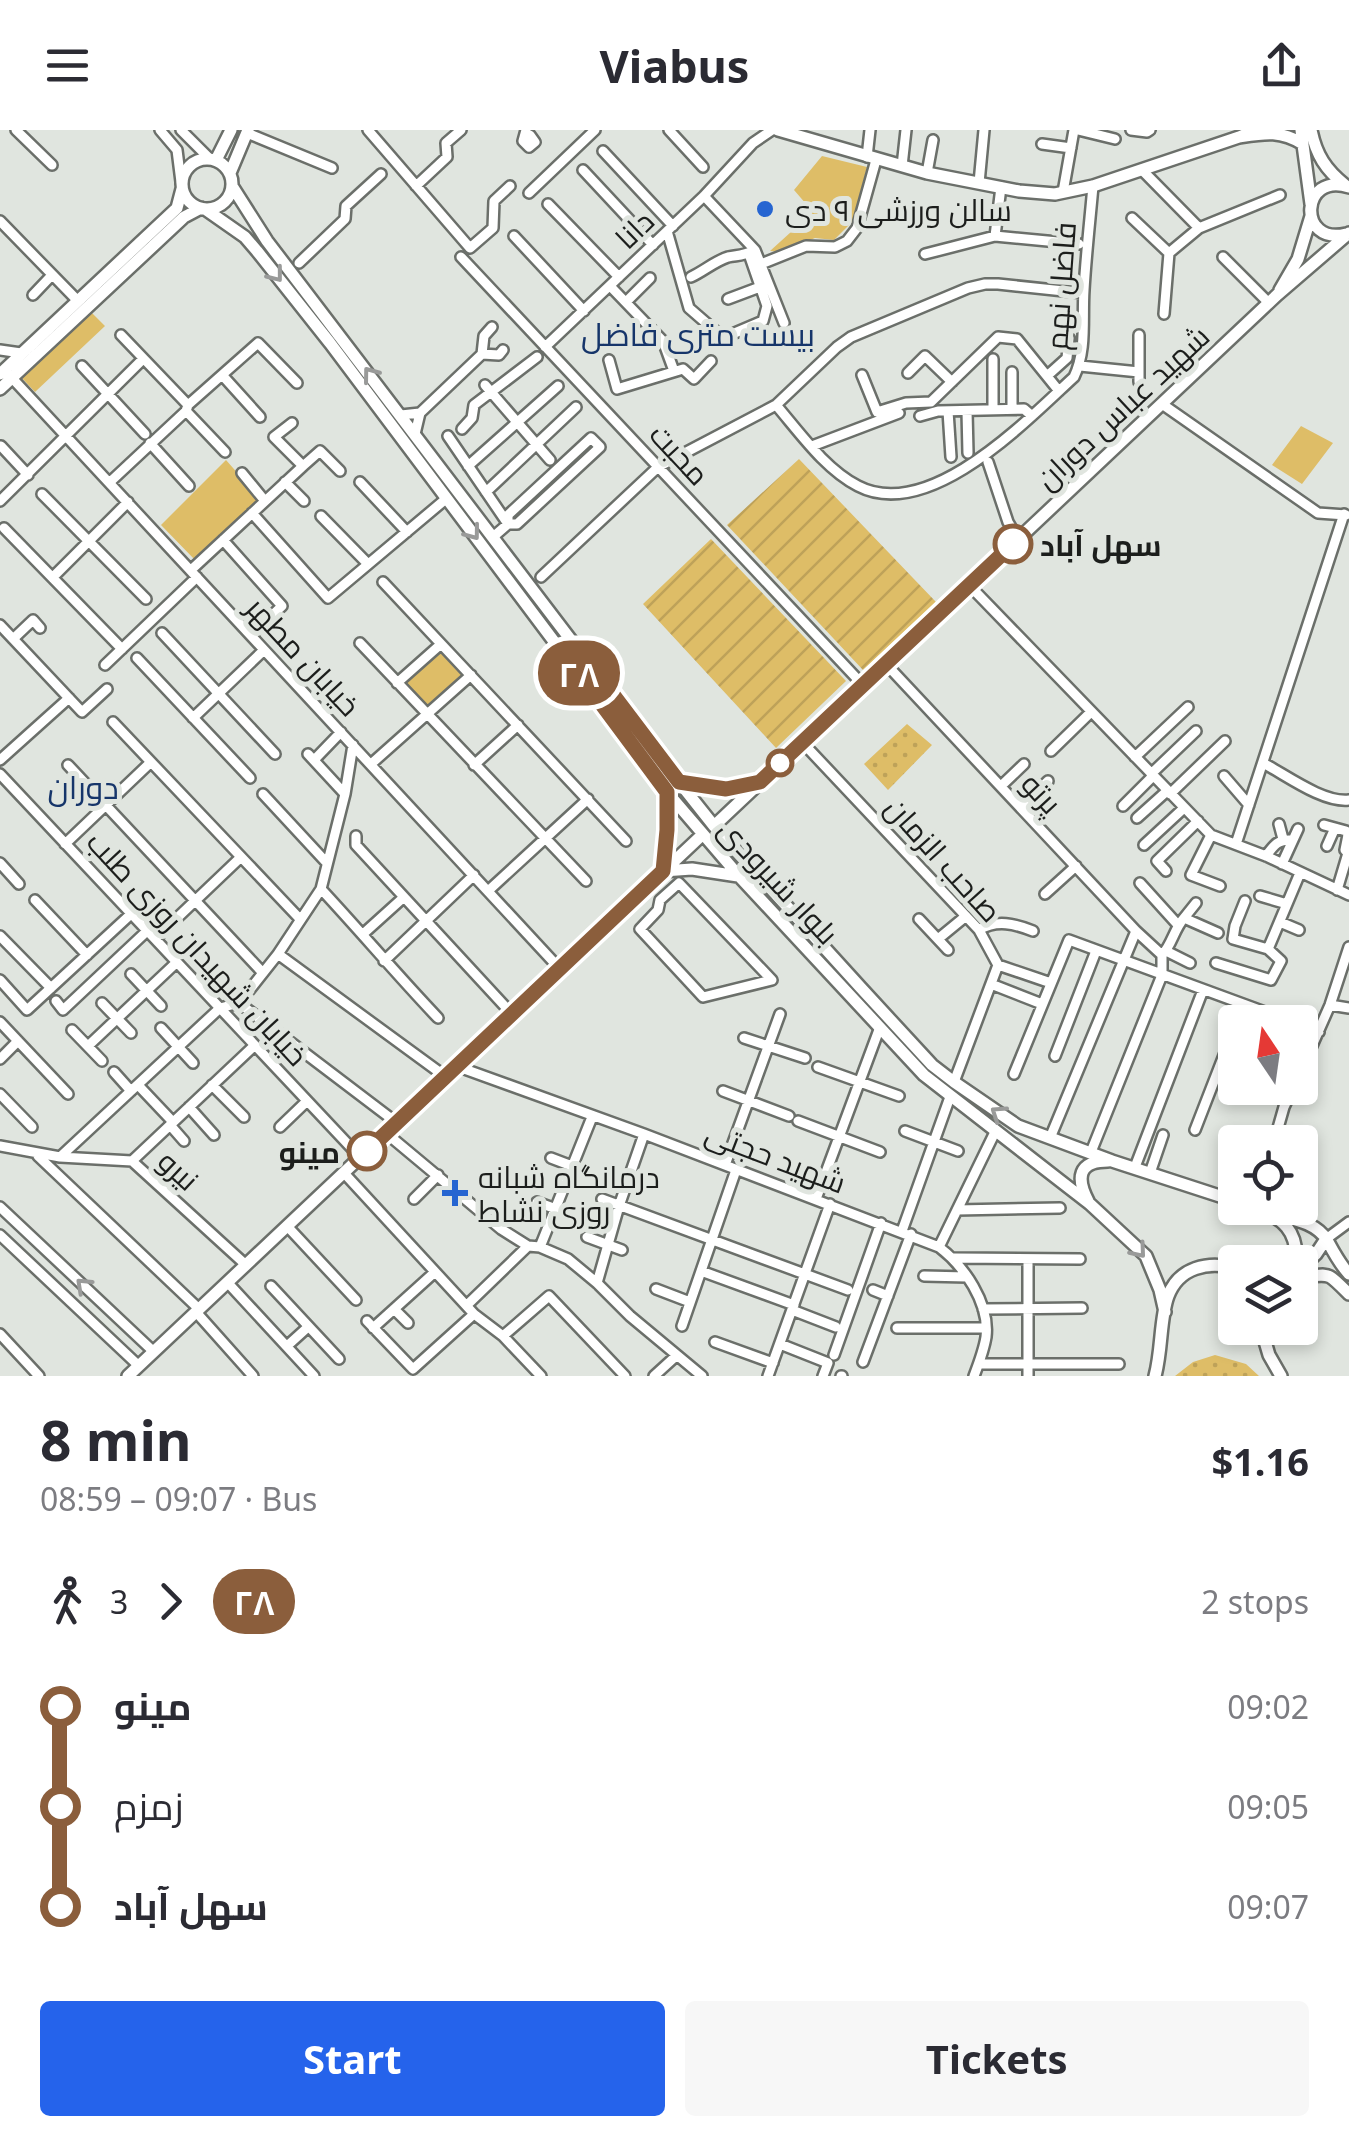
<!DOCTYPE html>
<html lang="en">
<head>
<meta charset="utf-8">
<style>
  body { margin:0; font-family:"Noto Sans",Cairo,sans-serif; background:#f7f7f7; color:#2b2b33; height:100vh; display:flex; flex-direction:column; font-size:38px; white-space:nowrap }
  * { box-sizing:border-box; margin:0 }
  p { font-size:32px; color:#7c7c81 }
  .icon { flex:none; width:55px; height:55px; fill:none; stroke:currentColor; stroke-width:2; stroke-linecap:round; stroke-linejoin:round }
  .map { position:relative; height:1246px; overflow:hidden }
  .drawer { display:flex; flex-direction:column; background:#fff; flex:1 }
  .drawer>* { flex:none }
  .badge { padding:0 20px; border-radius:32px; font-size:35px; line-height:65px }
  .needle { width:65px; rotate:347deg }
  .controls { position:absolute; left:1218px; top:875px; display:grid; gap:20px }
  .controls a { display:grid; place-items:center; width:100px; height:100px; border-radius:10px; background:#fff; box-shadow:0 5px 15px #0003; font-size:50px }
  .map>.badge { position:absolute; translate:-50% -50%; box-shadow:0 0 0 5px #fff }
  .legs { display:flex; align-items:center; gap:15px; height:110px; padding:0 40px; font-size:32px }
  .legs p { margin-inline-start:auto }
  .head { display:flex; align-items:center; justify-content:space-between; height:170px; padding:0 40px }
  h1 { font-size:55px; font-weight:700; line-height:75px }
  .cta { display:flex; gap:20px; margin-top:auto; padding:20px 40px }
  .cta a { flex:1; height:115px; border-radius:10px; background:#2563eb; color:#fff; font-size:40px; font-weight:700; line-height:115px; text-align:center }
  .cta a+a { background:#f7f7f7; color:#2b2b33 }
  ul { padding:0 40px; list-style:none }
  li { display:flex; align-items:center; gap:35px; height:100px; font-size:38px }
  li i { display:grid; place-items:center; width:15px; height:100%; margin:0 12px; background:currentColor }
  li i::after { content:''; width:25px; height:25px; margin:-12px; border:8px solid; border-radius:50%; background:#fff }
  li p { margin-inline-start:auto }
  li:first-child i { background:linear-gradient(#0000 50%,currentColor 0) }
  li:last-child i { background:linear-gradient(currentColor 50%,#0000 0) }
  header { display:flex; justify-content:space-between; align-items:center; height:130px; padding:0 40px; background:#fff; font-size:45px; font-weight:700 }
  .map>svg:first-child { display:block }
</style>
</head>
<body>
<header><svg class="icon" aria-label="menu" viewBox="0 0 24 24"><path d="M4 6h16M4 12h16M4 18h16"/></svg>Viabus<svg class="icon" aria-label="share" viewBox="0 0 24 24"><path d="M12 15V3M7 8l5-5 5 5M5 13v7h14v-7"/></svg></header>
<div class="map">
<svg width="1349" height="1246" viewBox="0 0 1349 1246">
  <defs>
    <pattern id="grass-dots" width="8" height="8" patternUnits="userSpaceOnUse" patternTransform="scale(2.5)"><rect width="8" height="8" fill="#debd67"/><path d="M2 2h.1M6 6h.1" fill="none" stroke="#bea259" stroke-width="1.8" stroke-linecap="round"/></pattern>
    <pattern id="garden-furrows" width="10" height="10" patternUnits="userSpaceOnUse" patternTransform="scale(2.5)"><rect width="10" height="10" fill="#debd67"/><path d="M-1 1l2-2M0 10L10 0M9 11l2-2" fill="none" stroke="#bea259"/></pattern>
  </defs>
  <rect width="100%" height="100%" fill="#e0e5df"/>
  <path fill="url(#grass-dots)" d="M907,594l25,21 -44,45 -24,-26z
    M1215,1225l31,9 13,12h-84l18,-14z"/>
  <path fill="#debd67" d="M822,26l45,11 -14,54 -19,19 -19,-2 -35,14 -10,-1 43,-39 -19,-22z
    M90,181l15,15 -70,66 -14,-15z
    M1301,296l32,17 -31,41 -30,-19z
    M226,330l35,40 -66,60 -34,-35z
    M443,517l24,26 -39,34 -24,-25z"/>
  <path fill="url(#garden-furrows)" d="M799,329l137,143 -73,68 -136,-145z
    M711,409l135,142 -70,67 -133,-144z"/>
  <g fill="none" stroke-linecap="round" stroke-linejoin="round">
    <defs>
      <path id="minor" d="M16,0l36,35
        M160,0l17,20 4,32
        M181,0l28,28
        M368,0l102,118 23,-20 1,-27 16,-15
        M526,0l-3,11 6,6 6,-5 -5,-7 -4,-1
        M669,0l34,37
        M1078,0l37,9
        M1131,0l16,2 3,-2
        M247,3l85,35
        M1042,14l29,4
        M603,21l70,75
        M867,27l3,-27
        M902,36l4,-36
        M583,40l70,75
        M1142,40l57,58
        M927,43l6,-33
        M979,53l5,-53
        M416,56l31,-29 -1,-14 15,-13
        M1063,62l11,-62
        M529,63l66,-63
        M704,66l51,54 29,73
        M548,74l71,73
        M1132,88l37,35
        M0,91l78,80
        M667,101l22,77 38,33
        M514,106l70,75
        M995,106l6,-49
        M925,124l70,-18 84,8
        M461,127l402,428
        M1223,127l46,46
        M299,133l46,-44 1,-13 35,-32
        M761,134l45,-18 29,1 12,-6 10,-13 19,-68
        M691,147c13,-6 24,-16 37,-20 10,-2 15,-1 24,-6
        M610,156l53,55 11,30
        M33,165l19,-20
        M728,169l32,-12
        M626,172l24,-24
        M1164,184l5,-61 30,-25 81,-33
        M492,197l-8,9 -2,18 17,1 4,-5
        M121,205l67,70
        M730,205l33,-14 4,-15 -18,-52
        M545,217l159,-151 49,-53 19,-13
        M0,220l21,3
        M993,229v51
        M609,230l8,29 66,-20 11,10 17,-18
        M82,236l63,68
        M1080,236l59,6
        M908,243l17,-17 27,26
        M862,245l15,37 29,-9 25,-1 67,-65 19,2 42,52
        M223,246l37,41
        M1047,246l20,-18 2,-20
        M12,248l548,591
        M1139,252v-47
        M485,255l65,75
        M1162,274l156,109 28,2
        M776,275c24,28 49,64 82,81 71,37 169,-66 216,-109 13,-27 8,-57 10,-87 2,-35 6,-70 9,-104
        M1012,279v-37
        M186,281l39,41
        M948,281l3,46
        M967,281l1,42
        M420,283l62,-59
        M401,285l19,-2 -5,21
        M920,286l18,-5 86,-2 8,7
        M462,299l10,-11 2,-13 63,-48
        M448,306l60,88 -15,13
        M591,308l9,9 -83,77h-9v-9z
        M150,313l39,43
        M1,316l27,29
        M812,316l87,-33
        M988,332l20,60 10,17
        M303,336l17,-15 20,20
        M468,336l90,-80
        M242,343l23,28
        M110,352l76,-71 2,-6 70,-62 39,40
        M285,352l19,19
        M360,352l47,50
        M486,362l90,-85
        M42,364l104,105
        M0,371l143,-142
        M252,383l76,85 119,-100
        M321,386l47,48
        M4,398l118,121
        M223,410l59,66 -31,29
        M191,440l112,-104 -29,-29 18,-14
        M53,447l75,-75
        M541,447l117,-110 118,-62 61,-58 14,-10 117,-49 17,-4h13l85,9
        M383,452l243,259
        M969,455l242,250 55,21 83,39
        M0,495l82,87 25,-23
        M162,503l113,121
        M13,509l20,-19 7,8
        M360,513l226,238
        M137,528l113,120
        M886,534l250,267 26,24
        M105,535l92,-88
        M397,553l44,-39
        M193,588l71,-68
        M113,592l187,197
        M802,612l177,188 19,35 -44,117
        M1051,621l40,-39
        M308,624l37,40
        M1135,627l53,-50
        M0,630l69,-62
        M314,630l27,-28
        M1263,633c23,12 60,40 86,37
        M371,634l100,-89
        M68,635l195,208
        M474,635l44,-40
        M0,644l360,383
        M1151,644l45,-43
        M1224,646l25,29
        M1001,656l23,-22
        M263,664l63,68
        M1170,664l55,-53
        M1123,676l30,-30
        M1021,678l27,-27
        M1137,688l30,-27
        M1279,694l4,15
        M1324,695l22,6 2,4 -3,15 3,3 -11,37
        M1211,705l-20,40 29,11
        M356,706v9l156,169
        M65,714l86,-82
        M1236,714l108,-330
        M1144,715l40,-37
        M1327,716l8,-18
        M1266,726c8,-11 12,-17 26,-16
        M0,733l19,21
        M1282,734l16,-35
        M1166,741l-9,-10 41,-40
        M679,753l93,97 -69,17 -63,-68 18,-19 2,-10z
        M1140,753l38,42
        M321,759c40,43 77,87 117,129
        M488,761l100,-92
        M1045,764l31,-28
        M1260,766l27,8
        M35,770l52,55
        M1184,788l12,-15
        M919,789l29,31
        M1280,792l19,8
        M979,800c18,-11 36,-6 54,1
        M363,804l41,-37
        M0,806l51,52
        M155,809l86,-82
        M938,809l28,-23
        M1268,819l32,-76
        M1166,821l24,12
        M278,824l168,123
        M1162,825c10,-10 12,-26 22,-37l34,15
        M384,831l90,-86
        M1216,833l55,17 10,-19 -13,-12 -35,-10 2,-13 10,-25
        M998,835l53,18
        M131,844l30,32
        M0,850l27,30 104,-96
        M991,854l51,20
        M56,871l7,9 84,-79
        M102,873l29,30
        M239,873l158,120
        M1330,875l19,3
        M0,892l68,72
        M1300,895l19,7
        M161,898l32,35
        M72,900l30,31
        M744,908l61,20
        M88,916l89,-84
        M1055,926l41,-105
        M0,929l18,-18
        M456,936l188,68 295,113c25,19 51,56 47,90 -2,13 -7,26 -12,39
        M818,937l81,29
        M114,942l17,19
        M1300,943l30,-68 19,-58
        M1014,944l55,-134 223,82
        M138,955l35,37
        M212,955l32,32
        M723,961l66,25
        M0,964l32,33
        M189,977l25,28
        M798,991l82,31
        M170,995l14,16
        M280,997l27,-26
        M1195,1000l40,-103
        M905,1001l53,20
        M386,1003l115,96 27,17 12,1 28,12 29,24 33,33 72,60
        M1050,1008l86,-207
        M1274,1012l10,-35 9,-19
        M0,1016l60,11 72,4 114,104
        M1091,1022l71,-177v-20
        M38,1026l161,153
        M60,1027l160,-149 19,-5 39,-49 43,-65 24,-95 8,-49
        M551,1028l21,8
        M132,1031l123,-116
        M725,1035l55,-151
        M1135,1037l68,-177
        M344,1043l130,141 29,22 38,40
        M1150,1043l13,-38
        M414,1069l24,-24
        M602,1069l246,91
        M816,1069l64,-172
        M537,1072l19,7
        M0,1077l154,145
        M957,1080l103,-2
        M287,1096l69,74
        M902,1101l48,-134
        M0,1105l139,131
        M587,1107l35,13
        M1326,1109l23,-17
        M540,1117l52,-130
        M939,1117l57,-117
        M954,1128l126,1
        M1028,1129v117
        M701,1141l93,34
        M924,1146l43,1
        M228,1153l86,93
        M597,1153l22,-77 25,-72
        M271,1156l68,73
        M656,1159l34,13
        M873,1160l15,6
        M467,1175l61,-59
        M394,1179l14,14
        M983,1179l99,-1
        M792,1180l44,17
        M196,1182l57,64
        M367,1191l46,48 61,-55
        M682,1196l54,-156
        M373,1198l62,-56
        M897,1198h89
        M0,1204l39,42
        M503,1206l46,-40 76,80
        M715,1212l58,21
        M780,1214l48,19 -5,13
        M287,1216l21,-19
        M834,1225l47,-132
        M863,1232l48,-128
        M979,1234h140
        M654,1246l22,-20
        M768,1246l62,-172
        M841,1246h1"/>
      <path id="major" d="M778,0l149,43 92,18 36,3 38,-8 146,-49
        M1256,0l-17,7c26,-4 41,-7 64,7
        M1301,0l10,74
        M1311,0c5,25 15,40 34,55
        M182 54a25 25 0 1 1 50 0a25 25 0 1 1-50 0Z
        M216,30l15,-30
        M230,43l18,-43
        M232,56l35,55 412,541 35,44 147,162 71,77 22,17 64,44 94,35 123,40
        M205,79l40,28 12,14 73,92 337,449 72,84 185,199 166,129 56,52 14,34 5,22
        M1346,104c-49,12 -46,-63 3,-47
        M1280,160l18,-31 13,-43
        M0,244l177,-166 5,-19
        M0,259l184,-172 17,-9
        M679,652l47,7 30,-6
        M714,696l563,-531 72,-62
        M663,741l4,-41v-38
        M663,741l29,-2 46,7
        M1088,1071c-12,-23 -10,-40 20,-40
        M1255,1078c28,10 43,23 41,54
        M1270,1083c20,6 45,8 57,27 7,13 12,23 22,34
        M1300,1139l16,-15 10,-15
        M1300,1146c32,0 24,-7 49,18
        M1261,1198l8,27 12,21
        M128,1246l574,-541
        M1155,1246c7,-25 5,-59 13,-80 11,-29 40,-35 67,-28"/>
    </defs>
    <use href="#minor" stroke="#6b6f6a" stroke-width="14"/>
    <use href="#major" stroke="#6b6f6a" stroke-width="16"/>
    <use href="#minor" stroke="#fff" stroke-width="9"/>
    <use href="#major" stroke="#fff" stroke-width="11"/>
  </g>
  <defs><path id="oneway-chevron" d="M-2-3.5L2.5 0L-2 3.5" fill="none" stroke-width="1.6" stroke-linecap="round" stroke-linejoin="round" transform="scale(2.5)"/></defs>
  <g stroke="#999a99">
    <use href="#oneway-chevron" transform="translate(276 145) rotate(52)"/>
    <use href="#oneway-chevron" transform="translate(370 244) rotate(-127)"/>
    <use href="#oneway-chevron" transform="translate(473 403) rotate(53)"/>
    <use href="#oneway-chevron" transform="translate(998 983) rotate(-146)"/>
    <use href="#oneway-chevron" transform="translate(1139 1121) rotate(50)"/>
    <use href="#oneway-chevron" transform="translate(83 1155) rotate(-137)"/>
  </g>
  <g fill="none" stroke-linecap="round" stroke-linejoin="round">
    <defs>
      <path id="line-1" d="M367,1021l296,-280 4,-41v-38l-101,-136 4,-6 7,-3 102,135 47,7 34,-7 253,-238"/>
    </defs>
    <use href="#line-1" stroke="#fff" stroke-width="22"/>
    <use href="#line-1" stroke="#8b5e3c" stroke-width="15"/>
  </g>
  <g fill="#2665d1" stroke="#e0e5df" stroke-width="4">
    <circle cx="765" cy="79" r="10"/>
    <path d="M450 1048h10v10h10v10h-10v10h-10v-10h-10v-10h10z"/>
  </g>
  <g fill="#fff" stroke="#8b5e3c" stroke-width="5">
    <circle cx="1013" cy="414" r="18"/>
    <circle cx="780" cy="633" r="12"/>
    <circle cx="367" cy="1021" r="18"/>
  </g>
  <g text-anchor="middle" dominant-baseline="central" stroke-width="10" stroke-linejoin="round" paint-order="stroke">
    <g font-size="30" fill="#1c1e1c" stroke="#e0e5df" text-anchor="start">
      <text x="785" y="79">سالن ورزشی ۹ دی</text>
      <text x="478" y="1046">درمانگاه شبانه<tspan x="478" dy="34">روزی نشاط</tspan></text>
    </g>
    <g font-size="30" fill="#1c1e1c" stroke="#e0e5df">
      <text transform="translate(634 99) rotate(-44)">دانا</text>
      <text transform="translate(1060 156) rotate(-86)">فاضل نهم</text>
      <text transform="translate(1122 277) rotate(-43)">شهید عباس دوران</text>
      <text transform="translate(680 324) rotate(47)">محبت</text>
      <text transform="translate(304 526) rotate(47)">خیابان مطهر</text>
      <text transform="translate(1042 663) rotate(47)">پرتو</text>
      <text transform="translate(944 729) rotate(48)">صاحب الزمان</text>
      <text transform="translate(779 751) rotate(47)">بلوار شیرودی</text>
      <text transform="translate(198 818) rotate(47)">خیابان شهیدان روزی طلب</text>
      <text transform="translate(776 1027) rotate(21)">شهید حجتی</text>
      <text transform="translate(179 1040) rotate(43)">نیرو</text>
    </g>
    <g font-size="30" font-weight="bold" fill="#1c1e1c" stroke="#e0e5df" text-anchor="start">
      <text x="1040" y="414">سهل آباد</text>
      <text x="340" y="1021" text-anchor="end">مینو</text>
    </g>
    <g font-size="32" fill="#16356a" stroke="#e0e5df">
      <text x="698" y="203">بیست متری فاضل</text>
      <text x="83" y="656">دوران</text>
    </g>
  </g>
</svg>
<div class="controls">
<a><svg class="needle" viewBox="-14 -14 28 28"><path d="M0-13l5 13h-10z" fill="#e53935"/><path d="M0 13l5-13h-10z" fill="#7c7c81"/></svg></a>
<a><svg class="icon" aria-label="locate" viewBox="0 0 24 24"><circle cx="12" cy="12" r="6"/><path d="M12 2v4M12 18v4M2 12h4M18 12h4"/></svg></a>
<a><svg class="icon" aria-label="layers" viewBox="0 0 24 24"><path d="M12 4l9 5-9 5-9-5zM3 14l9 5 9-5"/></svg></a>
</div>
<b class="badge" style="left:579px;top:543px;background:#8b5e3c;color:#fff">۲۸</b>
</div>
<section class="drawer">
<div class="head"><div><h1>8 min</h1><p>08:59 – 09:07 · Bus</p></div><b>$1.16</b></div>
<div class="legs"><svg class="icon" aria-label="walk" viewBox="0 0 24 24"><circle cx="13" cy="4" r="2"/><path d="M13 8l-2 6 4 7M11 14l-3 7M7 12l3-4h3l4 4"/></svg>3<svg class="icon" aria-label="forward" viewBox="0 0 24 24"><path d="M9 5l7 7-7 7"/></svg><b class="badge" style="background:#8b5e3c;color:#fff">۲۸</b><p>2 stops</p></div>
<ul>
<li><i style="color:#8b5e3c"></i><b>مینو</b><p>09:02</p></li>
<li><i style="color:#8b5e3c"></i><span>زمزم</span><p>09:05</p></li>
<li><i style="color:#8b5e3c"></i><b>سهل آباد</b><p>09:07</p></li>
</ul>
<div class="cta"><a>Start</a><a>Tickets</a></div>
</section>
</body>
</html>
